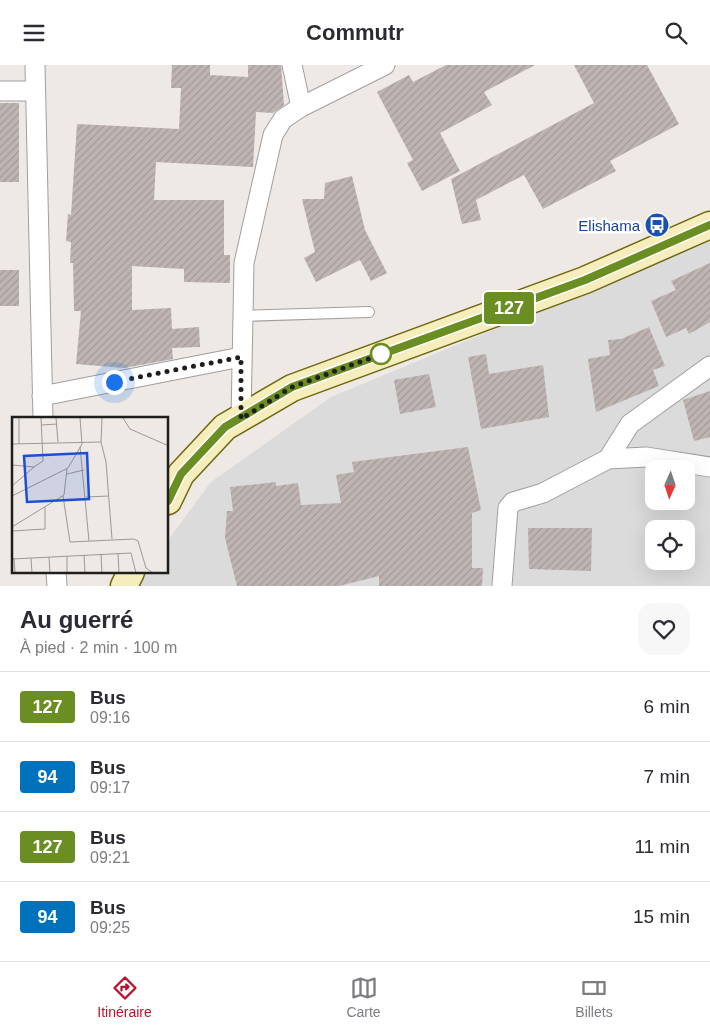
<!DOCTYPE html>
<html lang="fr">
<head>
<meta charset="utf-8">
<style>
  body { margin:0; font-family:Helvetica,sans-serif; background:#f7f7f7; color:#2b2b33; height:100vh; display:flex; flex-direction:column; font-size:19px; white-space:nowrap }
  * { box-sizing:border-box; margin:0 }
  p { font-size:16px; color:#7c7c81 }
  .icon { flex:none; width:28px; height:28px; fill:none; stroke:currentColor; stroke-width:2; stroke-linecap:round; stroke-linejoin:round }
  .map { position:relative; height:521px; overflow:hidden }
  .panel { display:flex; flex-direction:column; background:#fff; flex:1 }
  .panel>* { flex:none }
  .badge { padding:0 10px; border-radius:4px; font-size:18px; line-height:32px }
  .needle { width:32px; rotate:183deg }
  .tools { position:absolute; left:645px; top:395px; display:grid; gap:10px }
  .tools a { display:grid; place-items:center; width:50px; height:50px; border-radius:10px; background:#fff; box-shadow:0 5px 20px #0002; font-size:25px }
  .you { position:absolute; width:25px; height:25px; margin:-12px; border:4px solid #fff; border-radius:50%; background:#1a73e8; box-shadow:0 0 0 8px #1a73e833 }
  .map>.badge { position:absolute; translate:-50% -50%; box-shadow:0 0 0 2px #fff }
  .round { display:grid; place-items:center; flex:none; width:52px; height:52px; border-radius:15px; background:#f7f7f7 }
  .headline { display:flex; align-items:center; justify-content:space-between; height:85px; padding:0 20px }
  h1 { font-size:24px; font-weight:700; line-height:38px }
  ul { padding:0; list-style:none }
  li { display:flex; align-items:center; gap:15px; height:70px; padding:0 20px; border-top:1px solid #e1e1e2 }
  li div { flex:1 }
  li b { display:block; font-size:19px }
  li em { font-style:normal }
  li .badge { min-width:55px; font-weight:700; text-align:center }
  header { display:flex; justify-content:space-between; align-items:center; height:65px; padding:0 20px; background:#fff; font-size:22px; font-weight:700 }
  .tabs { display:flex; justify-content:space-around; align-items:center; height:70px; border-top:1px solid #e1e1e2; background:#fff; font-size:14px; color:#7c7c81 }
  .tabs a { display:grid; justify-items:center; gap:2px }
  .tabs .current { color:#bd0f2e }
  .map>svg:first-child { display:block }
</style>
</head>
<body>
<header><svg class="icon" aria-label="menu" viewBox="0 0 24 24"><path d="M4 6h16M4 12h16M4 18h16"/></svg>Commutr<svg class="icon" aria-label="search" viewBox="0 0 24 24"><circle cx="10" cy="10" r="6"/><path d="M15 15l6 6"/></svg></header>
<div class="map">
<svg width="710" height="521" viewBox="0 0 710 521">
  <defs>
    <pattern id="building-hatch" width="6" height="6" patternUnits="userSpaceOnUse" patternTransform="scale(1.25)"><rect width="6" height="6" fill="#beb4b1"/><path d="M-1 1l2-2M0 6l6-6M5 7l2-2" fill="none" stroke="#a39a98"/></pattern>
  </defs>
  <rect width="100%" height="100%" fill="#eee9e4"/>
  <path fill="#dcdbdb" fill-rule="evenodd" d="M710,175v346h-576l10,-14h24v-32l43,-58 120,-85zM654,404h32v32h-32zM654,464h32v32h-32z"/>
  <path fill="url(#building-hatch)" d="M172,0h38v10l38,2v-12h33l3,40 -11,8 -17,-1 -3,55 -97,-5 -2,38h70v55h6v28l-46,-1v-13l-52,-3v44l39,-2 1,21 27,-2 1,20 -28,1 1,11 -49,9 -48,-4 5,-53h-7l-1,-48h-3l1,-21 -5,-1 2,-27 3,1 6,-91 102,5 2,-41h-10z
    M446,0h89l-51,27 8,13 -52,28 20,38 -38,20 -15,-28 6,-3 -36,-68 32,-17 4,7z
    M574,0h73l32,59 -69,37 6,10 -73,38 -19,-34 -48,25 5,20 -19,4 -11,-45 143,-76z
    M0,38h19v79h-19z
    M352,111l13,54 22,43 -16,8 -11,-21 -44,22 -12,-24 11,-6 -13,-53h22l1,-16z
    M710,198v59l-21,12 -3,-6 -20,9 -15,-36 25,-11 -5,-9z
    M0,205h19v36h-19z
    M649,262l16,39 -12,4 6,16 -63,26 -8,-53 22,-4 -2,-15 13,-1z
    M486,289l3,20 54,-9 6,52 -68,12 -13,-72z
    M429,309l7,33 -36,7 -6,-34z
    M710,326v46l-16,4 -11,-41z
    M468,382l13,63 -9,3v55h11l-1,18h-103v-10l-40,10h-102l-12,-48 2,-27h6l-3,-24 46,-5v4l22,-3 3,22 40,-2 -5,-28 18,-3 -2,-10z
    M528,463h64l-1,43 -62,-2z"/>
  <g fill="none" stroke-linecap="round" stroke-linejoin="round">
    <defs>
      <path id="lane" d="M242,251l127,-4"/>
      <path id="street" d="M35,0l8,353
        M292,0l9,42
        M0,26h35
        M710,301l-80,58 -22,35 38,-2 64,10
        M42,331l199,-39
        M241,354l3,-156 29,-128 10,-16 18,-12 84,-42
        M56,507l1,14
        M502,521l6,-78 5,-6 30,-9 65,-34"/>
      <path id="secondary" d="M168,436l13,-27 44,-47 67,-39 293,-108 125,-55
        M124,521l7,-14"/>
    </defs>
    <use href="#lane" stroke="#9f9f9f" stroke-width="12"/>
    <use href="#street" stroke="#9f9f9f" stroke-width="21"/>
    <use href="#secondary" stroke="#6d660d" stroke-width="29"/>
    <use href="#lane" stroke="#fff" stroke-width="10"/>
    <use href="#street" stroke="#fff" stroke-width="19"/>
    <use href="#secondary" stroke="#f5edbc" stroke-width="26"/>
  </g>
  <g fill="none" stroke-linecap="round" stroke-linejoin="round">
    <defs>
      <path id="line" d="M168,436l13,-27 44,-47 67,-40 293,-107 125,-55"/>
    </defs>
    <use href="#line" stroke="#fff" stroke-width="11"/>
    <use href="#line" stroke="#6b8e23" stroke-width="8"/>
    <path stroke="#1e1e1e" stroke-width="5" stroke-dasharray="0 9" d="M114,317l127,-25v62l51,-32 95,-35 -6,2"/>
  </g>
  <defs>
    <symbol id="bus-disc" viewBox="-11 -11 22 22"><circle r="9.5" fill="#1a4fb4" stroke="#fff"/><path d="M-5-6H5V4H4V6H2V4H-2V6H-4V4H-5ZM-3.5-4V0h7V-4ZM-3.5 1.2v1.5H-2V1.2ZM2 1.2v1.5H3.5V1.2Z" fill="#fff"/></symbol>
  </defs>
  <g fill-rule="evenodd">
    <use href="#bus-disc" x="643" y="146" width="28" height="28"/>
  </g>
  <circle fill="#fff" stroke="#6b8e23" stroke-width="2.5" cx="381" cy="289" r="10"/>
  <g text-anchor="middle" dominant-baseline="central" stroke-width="5" stroke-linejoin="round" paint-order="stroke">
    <g font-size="15" fill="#164399" stroke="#fff" text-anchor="end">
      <text x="640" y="160">Elishama</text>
    </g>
  </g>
  <g transform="translate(12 352)">
    <rect width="156" height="156" fill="#eee9e4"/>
    <path fill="none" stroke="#9b9895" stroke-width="1" d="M7,1v26M44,1l2,24M90,1l-1,24 5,20 6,77M111,1l7,11 39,17M30,8l15,-1M0,27l89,-2M68,30l9,94M0,48l22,2 -22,19M22,50l9,-6 -2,-43M55,57l17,-4M0,79l56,-28 14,-24 -2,-26M51,79l7,46 64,-3 4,2 8,27 7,5M74,80l23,-1M0,110l52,-32 3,-26M0,114l33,-2v-22M106,136l1,20M89,137l1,19M72,138l1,18M55,139v17M37,140l1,16M2,141l1,15M19,141l1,15M0,142l119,-6 5,20"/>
    <path fill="#1d4ed8" fill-opacity="0.15" stroke="#1d4ed8" stroke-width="2.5" d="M75,36l2,46 -62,3 -3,-46z"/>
    <rect width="156" height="156" fill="none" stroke="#1e1e1e" stroke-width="2.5"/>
  </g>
</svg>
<div class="tools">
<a><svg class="needle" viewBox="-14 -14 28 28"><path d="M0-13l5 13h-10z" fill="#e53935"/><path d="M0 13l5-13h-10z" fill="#7c7c81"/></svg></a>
<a><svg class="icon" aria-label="locate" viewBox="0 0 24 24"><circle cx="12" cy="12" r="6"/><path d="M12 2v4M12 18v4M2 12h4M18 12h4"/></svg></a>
</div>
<div class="you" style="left:114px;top:317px"></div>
<b class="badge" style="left:509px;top:243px;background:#6b8e23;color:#fff">127</b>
</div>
<section class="panel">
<div class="headline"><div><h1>Au guerré</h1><p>À pied · 2 min · 100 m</p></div><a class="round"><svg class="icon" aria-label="heart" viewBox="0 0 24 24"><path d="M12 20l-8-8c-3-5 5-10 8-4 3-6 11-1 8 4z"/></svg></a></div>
<ul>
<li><span class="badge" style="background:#6b8e23;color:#fff">127</span><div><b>Bus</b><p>09:16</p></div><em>6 min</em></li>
<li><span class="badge" style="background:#0072bc;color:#fff">94</span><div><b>Bus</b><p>09:17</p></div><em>7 min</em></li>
<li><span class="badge" style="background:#6b8e23;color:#fff">127</span><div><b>Bus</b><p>09:21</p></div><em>11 min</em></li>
<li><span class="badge" style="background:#0072bc;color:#fff">94</span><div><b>Bus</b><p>09:25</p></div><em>15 min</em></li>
</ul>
</section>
<nav class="tabs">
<a class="current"><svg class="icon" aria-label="directions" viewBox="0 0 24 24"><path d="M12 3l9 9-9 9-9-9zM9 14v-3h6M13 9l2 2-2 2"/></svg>Itinéraire</a>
<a><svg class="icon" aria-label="map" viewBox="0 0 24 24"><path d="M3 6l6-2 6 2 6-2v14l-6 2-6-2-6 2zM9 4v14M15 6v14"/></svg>Carte</a>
<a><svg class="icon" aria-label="tickets" viewBox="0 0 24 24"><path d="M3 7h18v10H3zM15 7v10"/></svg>Billets</a>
</nav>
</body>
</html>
